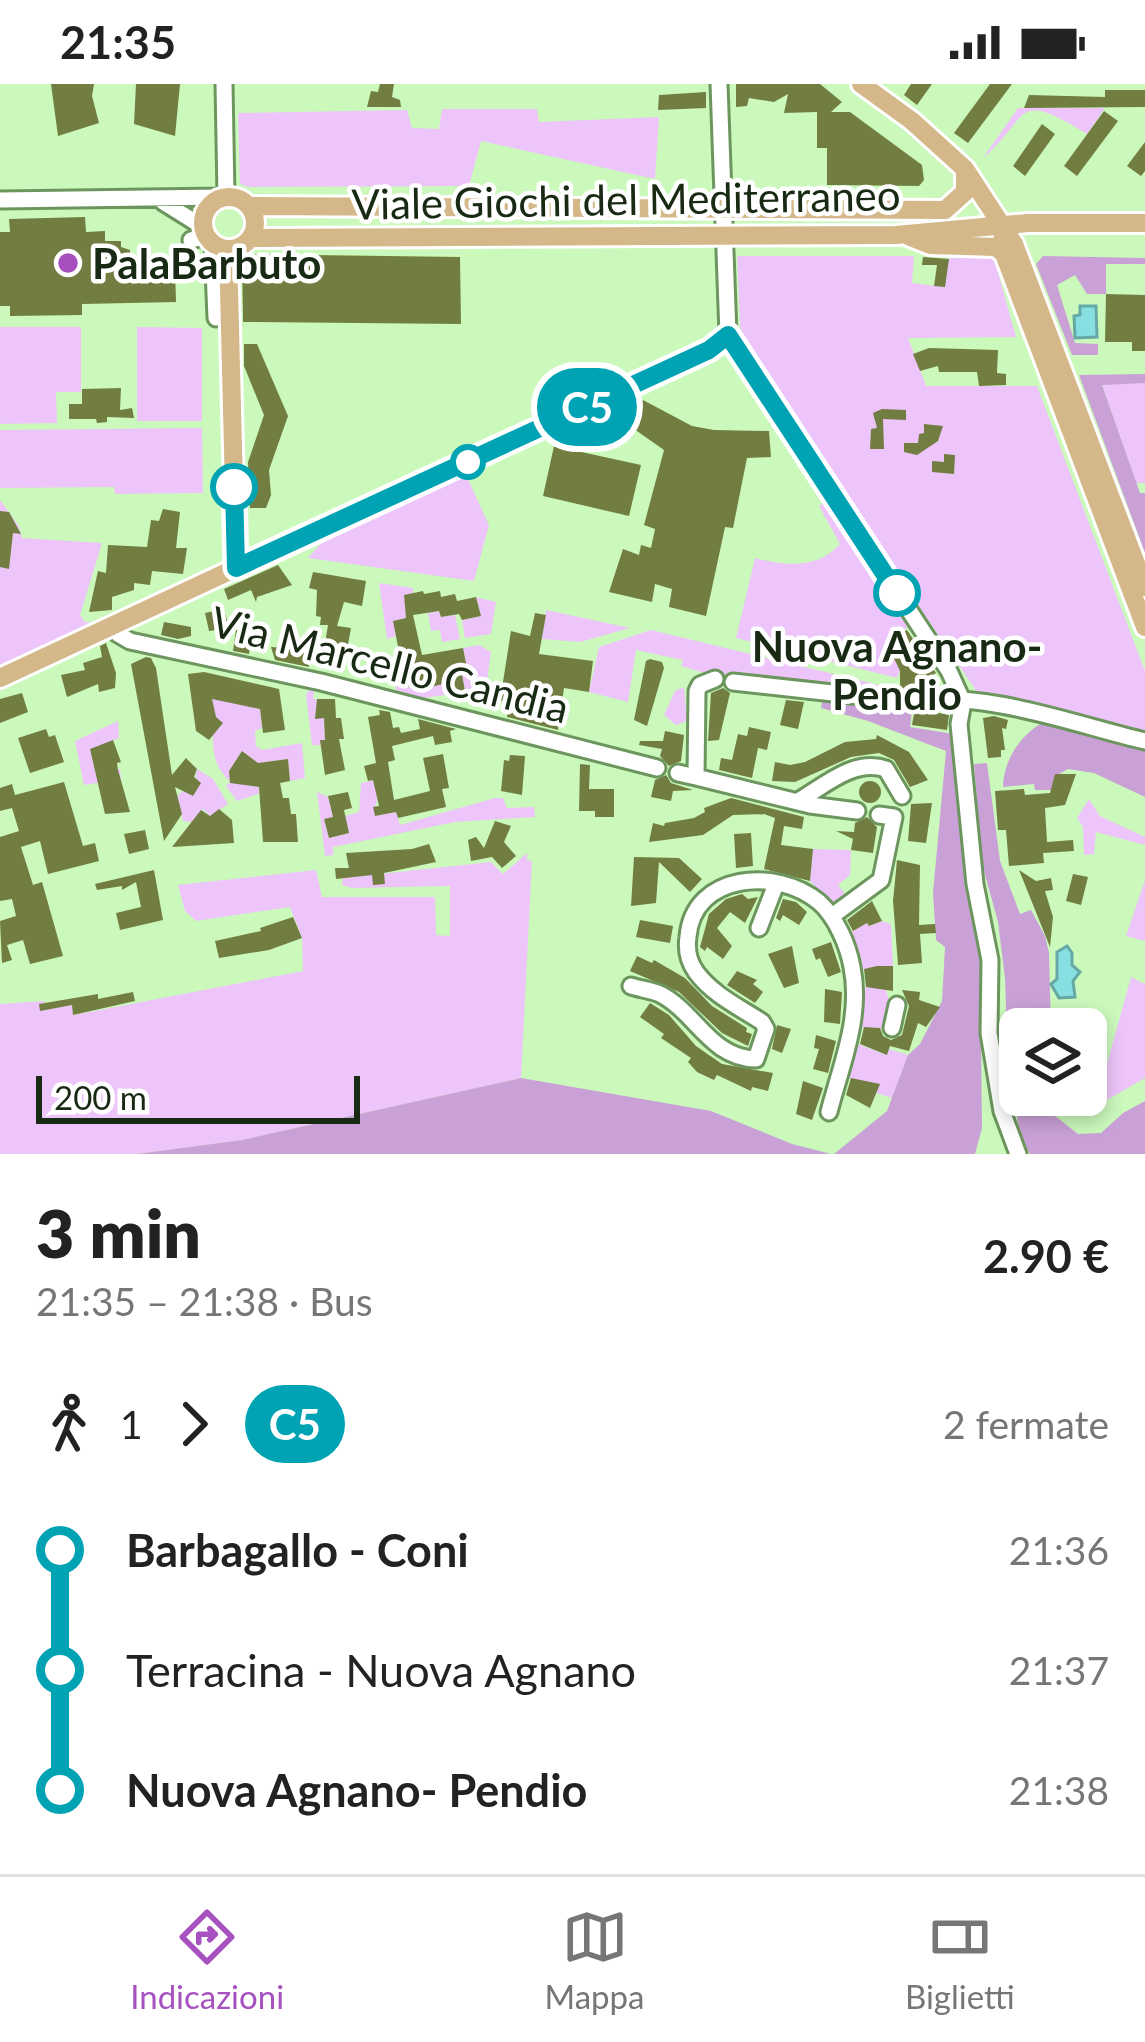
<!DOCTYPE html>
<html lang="it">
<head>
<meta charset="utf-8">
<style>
  body { margin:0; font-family:Lato,sans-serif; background:#f6f6f6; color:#222; height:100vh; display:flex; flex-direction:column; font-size:45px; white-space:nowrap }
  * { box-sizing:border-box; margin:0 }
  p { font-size:39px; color:#767676 }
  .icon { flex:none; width:66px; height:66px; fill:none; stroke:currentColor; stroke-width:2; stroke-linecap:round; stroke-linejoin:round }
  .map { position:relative; height:1070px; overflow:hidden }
  .panel { display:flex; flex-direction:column; background:#fff; flex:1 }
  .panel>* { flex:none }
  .badge { padding:0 24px; border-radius:39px; font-size:42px; line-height:78px }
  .tools { position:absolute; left:999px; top:924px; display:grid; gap:24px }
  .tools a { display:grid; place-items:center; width:108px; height:108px; border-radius:18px; background:#fff; box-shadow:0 6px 18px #0003; font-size:60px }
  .scale { position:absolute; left:36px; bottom:30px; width:324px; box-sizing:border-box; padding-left:12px; border:6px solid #192a14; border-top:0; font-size:33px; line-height:42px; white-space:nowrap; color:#192a14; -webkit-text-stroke:9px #fff; paint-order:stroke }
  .map>.badge { position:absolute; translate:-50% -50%; box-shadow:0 0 0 6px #fff }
  .legs { display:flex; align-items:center; gap:18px; height:132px; padding:0 36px; font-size:39px }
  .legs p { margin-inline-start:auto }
  .head { display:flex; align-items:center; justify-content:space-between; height:204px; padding:0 36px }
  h1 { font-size:66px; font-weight:800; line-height:90px }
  ul { padding:0 36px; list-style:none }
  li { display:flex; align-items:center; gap:42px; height:120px; font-size:45px }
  li i { display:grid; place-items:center; width:18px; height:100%; margin:0 15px; background:currentColor }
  li i::after { content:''; width:30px; height:30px; margin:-15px; border:9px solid; border-radius:50%; background:#fff }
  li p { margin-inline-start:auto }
  li:first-child i { background:linear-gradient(#0000 50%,currentColor 0) }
  li:last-child i { background:linear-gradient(currentColor 50%,#0000 0) }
  .status { display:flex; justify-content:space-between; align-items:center; height:84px; padding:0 60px; background:#fff; direction:ltr }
  .status svg { height:33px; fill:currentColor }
  .menu { display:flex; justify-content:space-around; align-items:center; height:168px; border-top:3px solid #e0e0e0; background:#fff; font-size:33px; color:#767676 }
  .menu a { display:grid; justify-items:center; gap:6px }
  .menu .selected { color:#a651bf }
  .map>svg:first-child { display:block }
</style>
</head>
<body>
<div class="status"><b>21:35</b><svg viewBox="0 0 49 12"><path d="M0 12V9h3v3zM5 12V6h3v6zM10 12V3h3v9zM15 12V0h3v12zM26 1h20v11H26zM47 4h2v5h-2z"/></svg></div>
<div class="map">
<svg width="1145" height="1070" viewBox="0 0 1145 1070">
  <rect width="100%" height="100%" fill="#cbf9bc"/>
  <path fill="#edc5fa" d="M1018,24h87l-18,26c-75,-46 -56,-17 -104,24z
    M442,25h95l2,13 120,-5 -4,62 -174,-38 -12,45 -221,1 -8,-3 -2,-71 169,-3 5,18 27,1z
    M737,172h177l-2,27 32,4 5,-29h45l22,79 -108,1 18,48h111l108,285v60l-166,-36 -238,-351z
    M0,243h81v65h-25l1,31 -57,1z
    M137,243l65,1v93h-65z
    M1145,299v100h-9l-34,-99z
    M202,344l1,65 -88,1 -1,-7 -114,1v-58z
    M466,391l23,50 -15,56 -166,-23 14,-16z
    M0,416l19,26 3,12 80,5 -22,72 5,7 10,1 -95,45z
    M825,418l83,125 -22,14 14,30 -3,7 -161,-40 19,-80c30,8 63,11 85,-14l-21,-38z
    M379,499l34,5v5l-8,2 1,23 -12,3 2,15 -9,3z
    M476,513l20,5 -5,32 -26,4 -3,-18 19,-4z
    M546,526l84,18 -50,14 -38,-3z
    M439,527l2,6 14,-2 5,24 -18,3 -2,-12 -9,1 -3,-18z
    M651,546l249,60 -1,5 -198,-23 -20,-6 2,-6 -47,-10 -8,52 -39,-10 10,-45z
    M479,561l12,7 -5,35 -21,4 -3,-15 -7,-6 12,-3 -4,-19z
    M402,590l4,13 12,2 24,-9 3,15 -31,4 -17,-3 -3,-21z
    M684,603l3,34 -11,4 -12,-10 11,-24z
    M310,606h4l-1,9h4l-2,19h9l1,22 -4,5h-9l-6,-51z
    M211,612l49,13 2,19 -7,3 1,15 6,4 40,-7 3,35 -15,3 -2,-22 -30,4 -16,-12 -13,20 1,11 29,5 1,6 -23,8 -11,-15 4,-4c-27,-26 -12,-54 -19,-86z
    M118,637l1,17 -29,12 6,24 24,-5 1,10 -37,6 -9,-44z
    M197,685l16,10 15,25 -18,12 -7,-7 -11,13 -9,-1 -6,-24 5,-6 11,4z
    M379,695l-4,37 21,-4 4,13 95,-27h8l4,10 27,-1 1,10 -80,5 -122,25v8l-8,1 -8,-64 11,5 5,20 -9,3 5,18 20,-5 -4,-17 14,-4 2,-29z
    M1089,715l11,17 45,21v8l-49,-13 -2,22 -10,1 -1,-28 -6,-9z
    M813,765l38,1 -1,25 -12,10 9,11 -11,11 -26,-26z
    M527,769v7l5,1 -11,217 -279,62 -105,14h-137v-150l44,-3 4,8 24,-4 2,10 229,-44 -1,-33 -12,-31 -94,14 -11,-10 -7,-26 138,-15 6,27h113l1,38 14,1v-50l-98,2 -10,-3 1,-7 148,-16 12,12z
    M1145,796v61l-19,-5z
    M882,837l9,3 2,42 -34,4 -10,-37 18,-10 3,3z
    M1131,893l14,7v94l-50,29z
    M861,903l24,1 8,22 -5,19 -29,-1z
    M855,959l31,12 3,-6 19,6 -16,43 -16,-5 3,-9 -35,-6z"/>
  <path fill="#c9a1d6" d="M1043,172l102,2v6h-39v30h-19l-12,-19 -18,10 18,58 23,1v11h-26l-36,-91z
    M1145,290v9l-43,2 38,108h5v60l-66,-178z
    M823,614l89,12 -2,17 44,7 14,160 12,50 2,184 -7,26h-141l53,-43 21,-56 12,-11 22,-43 3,-54 -9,-7 -3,-47 13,-142 -78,-30 -47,-13z
    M1042,639l103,25v49l-51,-24 -26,-4 -9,5 -7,16h-17l-1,-6 -31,3c0,-25 17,-52 39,-64z
    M987,679l13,98 20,53 11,-4 14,26 4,17 2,75 45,-7 -10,37v-29h-66v66h50l-16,20 24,19 23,-1 22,-20 22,-12v53h-115l-9,-15 -13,-71 -3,-90 -7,-56 -16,-58 -8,-100z
    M521,994l190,33 81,33 39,10h-694l105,-14z"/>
  <path fill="#87dfe2" stroke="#66a9a4" stroke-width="3" d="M1080,222h16l1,31 -22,1 -1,-22 6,-1z
    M1067,862l5,7v12l8,7 -7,9 2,16 -16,1 -8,-14 6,-5v-27z"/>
  <path fill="#727d41" d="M51,0h43l-2,12 7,27 -41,13z
    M136,0h44l-5,52 -41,-12z
    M380,0h14l-2,13 8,3 1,7h-34l4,-16 7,1z
    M736,0h84l22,18 -11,10h19l72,53 2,15 -5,6 -92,-1v-37h-10v-36l-33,1 4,-19 -14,8 -25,-4 -2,8 -11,1z
    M911,0h21l-15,21 -13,-10z
    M990,0h22l-44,59 -14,-10z
    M1105,6h40v17l-121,1 5,-13 76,2z
    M706,8v16l-48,2 1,-15z
    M1104,27l14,10 -41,55 -13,-10z
    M1042,40l13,10 -30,42 -12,-10z
    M1145,58v29l-4,5 -14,-10z
    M85,133l1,15 19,-1v10h16v6l9,3v8h6v11l39,-1 1,34 -94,2v11l-72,1v-10h-10v-74h10l-1,-13z
    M242,170l218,3 1,67 -218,-2z
    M923,173l26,2 -4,28 -11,-1 3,-21h-15z
    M1106,210l39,1v56h-13v-9h-27z
    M244,260h13l31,72 -19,54 2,25 -5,13h-16l-2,-46 16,-47 -20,-49z
    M929,264l69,2 -1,23 9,1v11l-27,1 -2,-14h-38l-1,-6 -18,5 -7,-17z
    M121,304l-1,22 12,-2 2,10 -27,-1v5l-10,1 -1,-4h-27v-15h13v-15z
    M643,316l49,26 22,4 55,1 2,26 -24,1 -14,70 -8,-1 -19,89 -37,-9 3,-18 -17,-5 -3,18 -43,-10 14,-43 16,6 2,-10 10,3 4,-19 -11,-4 20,-75 -37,-26z
    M882,325l24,1v10l-23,-1 1,30h-14l1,-20 6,-1 -4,-15z
    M924,340l19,2 -5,15 -21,14 -13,-3v-9h14l1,-9 5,-1z
    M554,362l87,19 -12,51 -86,-20z
    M944,370l11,1 -1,19 -22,-2v-11l12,1z
    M163,425l17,3 -4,36h11l-4,26 -31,-3 -2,14 -16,-2v7l-22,7v13l-23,2 9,-41 8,2 2,-28 39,2 4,-27 8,1z
    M0,427l9,1 12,22 -8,-1 -4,36 -9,-2z
    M278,481l14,20 -35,12 -1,5 -5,-12 -23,10 -4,-11z
    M313,488l53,9 -4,25 -18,-4 -7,24 14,2 -7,39 -22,-5 6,-37h-8l1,-8 -5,-1 1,-26 -8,-2z
    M423,507l1,3 16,-3 1,6 14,-3 2,7 19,-4 5,19 -19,4 -3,-6 -18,3 -2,-6 -26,4 9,40 41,-7 4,20 -6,1 4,22 -20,4 -2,-11 -25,6v-4l-12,1 -13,-66 13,-3 -2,-23z
    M224,525l5,19 -20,3 -4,-18z
    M535,529l11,2 -7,39 54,7 -4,31 -25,-4 -6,42 -51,-13 2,-15 -9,-1 11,-70 19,5z
    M164,538l27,5v9l-13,3 -17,-4z
    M236,546l16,2 -3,22 -16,-3z
    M907,546l29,43 -24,17 -12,-2v-17l-11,-23 6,-2 -4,-6z
    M106,559l10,30 -1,15 -16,4 -1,-8 -31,13 -6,-22 24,-5 -2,-7 19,-6 -2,-11z
    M271,563l35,2 3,18 -34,-7z
    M146,573l5,1 5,10 16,107 14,-17 11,11 -3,8 7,6 -8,13 -18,-9 7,27 -18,27 -33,-177z
    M650,575l12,3 2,6 -17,58 -13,-6 12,-59z
    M204,588l75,17 6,41 -22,3 -3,-24 -48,-10 4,18 7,6 -14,17 -13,-9 -8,-57z
    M723,604l7,5 -11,47 -11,1 3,-48z
    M22,609l6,19 -28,11v-24z
    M317,615h18l1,19h5l3,21h-5l6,31 -20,5 -5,-35h5l-1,-22 -9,1z
    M786,616l18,2 -6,27 -18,-4z
    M379,626l11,2 3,16 6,-1 2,6 19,-4 -2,-10 38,10 -6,2 2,11 -17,3 -2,-9 -41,10 3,14 -7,2 6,38 36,-9 -7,-33 20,-4 6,34 -7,1 4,18 -48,11 -2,-6 -21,4 -2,-9 6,-1 -6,-26 -5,1 -4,-15 12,-3 -8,-46 12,-2z
    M934,628l15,3 -2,15 -35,-5 2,-11z
    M994,632l14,4 -2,9 -4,-1 3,22h-4v7l-13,1 -5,-40z
    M749,643l22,5 -4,18 -9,-2 -6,30 -33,-8 2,-12 11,2 6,-26 9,2z
    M46,645l3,8 6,-2 9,27 -34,11 -12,-35z
    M665,647l19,4 -3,26 -12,5 -9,-10 2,-7 -23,-4 1,-4h23z
    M877,651l32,17 19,28 -18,7 -16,-27 -15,-7 -28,4 -56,25 -23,-1 3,-19 15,3 15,-3 40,-20 31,-3z
    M113,656l8,22 -4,1 1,7 12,42 -25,2 -15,-65z
    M242,667l16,12 30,-4 2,22 -10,2 3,15h6l2,16h5l2,28h-35l-4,-55 -29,-4 -1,-12z
    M510,671l15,1 -3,39 -21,-4 3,-31 5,1z
    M580,680l10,1 -1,24h25v28h-19v-6h-16z
    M1055,690h21l-11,31 -20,3 2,34 26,-2 1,11 -31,2 1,10 -35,3 -3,-36h-8l-3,-39 29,-2 1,6 25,-2z
    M666,691l5,8 22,7 -20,1 -2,10 -20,-4 4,-17z
    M859 708a11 11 0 1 1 22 0a11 11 0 1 1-22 0Z
    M64,698l19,64 12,-3 4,18 -51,13 -8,-33 -19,6 12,38 9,-3 21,74 -33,8 -7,-24 -16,5 5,15 -10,3 -2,-42 16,-5 -4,-17 -12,2v-64l19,-6 -7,-23 -12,3v-23l12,-4 3,11z
    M348,708l4,16 -8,2 5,23 -20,5 -5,-19 9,-2 -5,-21z
    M731,714l73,19 -2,12 -18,-3 -3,19 32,4 -3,32 -46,-12 11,-51 -11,-4 -31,1 -30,20 -54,7 4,-19 11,3 1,-3 29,-5 11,-6 -1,-4z
    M932,719l-6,40 -18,-2 3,-37z
    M219,725l13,11 2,23 -62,4 29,-37 9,6z
    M867,733l10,10 -4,26 -22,-3 2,-11 -17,-8 18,1 1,-9z
    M495,737l16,5 -7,16 12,14 -14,12 -10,-11 -21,4 -3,-21 8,-3 8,11z
    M145,746l4,19 -20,5 -5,-20z
    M751,749l2,33 -17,2 -2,-34z
    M429,760l7,18 -52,11 1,11 -12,1 -1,-10 -36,4 -1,-11h14l-3,-15 66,-4z
    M634,773l45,1 23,21 -12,13 -31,-30 -3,41 -25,3z
    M897,776l23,5 -1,60 16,-1 1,9 -16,1 2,29 -24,2 -5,-64z
    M154,786l9,50 -43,10 -4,-17 25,-6 -5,-25 -14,8v-4l-25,4 -2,-6z
    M1019,786l17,11 15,-3 2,12 -8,1 8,26 -3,30z
    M1073,790l15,3 -7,28 -15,-4z
    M742,810l6,5 10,-2 -13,26 -15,-11 -13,16 15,18 -9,13 -16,-12 -2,4 -5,-4 9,-33 17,-15z
    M783,815l13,3 11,10 -8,13 -16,-10 -3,6 -4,-3z
    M872,817l10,20 -13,5 -2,-3 -14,8 -6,-11z
    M293,833l9,21 -33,12 -50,8 -4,-17 46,-10 -1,-3z
    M640,836l33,6 -3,17 -34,-6z
    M831,858l10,30 -13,5 -8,-19 -4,2 -4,-11z
    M792,862l7,37 -15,5 -16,-34z
    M637,872l15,7 2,-3 31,18 27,28 35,22 -1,4 6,2 -4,12 -26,-13 -43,-41 -49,-21z
    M877,882h16v25l-27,-4 -2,-18z
    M737,887l20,9 -4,4 10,8 -8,11 -28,-18z
    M825,905l17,3 -2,32 -16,-2z
    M902,906l18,2 -1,8 21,7 -14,20 -8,-4 -9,28 -19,-5 -3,9 -27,-11 4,-17 16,1 3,8 8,4 11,-5 7,-29z
    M133,908l2,9 -62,14 -1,-10 -32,6 -1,-7 59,-10v5z
    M650,919l19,12 27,31 26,18 51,9 -5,18 -16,-4 -1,4 -34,-16 -3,5 -17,-8 -9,-10 3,-4 -30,-20 3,-4 -24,-17z
    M777,941l14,4 -9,24 -10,-4z
    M816,951l20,6 -8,32 -15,-4 6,-20 -5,-1z
    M851,994l29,6 -10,24 -24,-13z
    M803,997l20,7 -11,32 -16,-6z"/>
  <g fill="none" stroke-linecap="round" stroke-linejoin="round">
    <defs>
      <path id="minor" d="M224,0l2,112
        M719,0l9,251 221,336 14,31
        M0,116l222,-3
        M163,118l40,25
        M191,156l15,-4
        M213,160l3,74
        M236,484l473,-219 19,-14
        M112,540l6,10 12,7 191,41 336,86
        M715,595l-15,6 -3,6 -1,86 114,28 47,6
        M733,598l182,20c70,-12 161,23 230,39
        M963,618l-4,22 16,160 15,76 -1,73 13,78 16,43
        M678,689l18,4
        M800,716c25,-15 55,-42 86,-31l16,27
        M832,832l49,-36 13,-63 -15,-2
        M759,844l17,-44
        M631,902c9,3 20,4 29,8 36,18 50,64 96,65l10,-30 -4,-7c-23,-15 -49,-27 -66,-50 -7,-10 -10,-22 -8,-35 5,-64 89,-70 131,-35 17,15 29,43 33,65 10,50 -11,98 -23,145
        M892,944l5,-23"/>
      <path id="major" d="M861,0l51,37 53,48 49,75 131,343
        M203 139a26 26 0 1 1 52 0a26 26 0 1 1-52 0Z
        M249,122l696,4 20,-18v-23
        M1002,145l2,25 141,373
        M908,152l22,9 66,2 8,7
        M250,154l646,-3 132,-12h117
        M0,594l236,-110 -8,-319"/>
    </defs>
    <use href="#minor" stroke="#6c965e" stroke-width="21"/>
    <use href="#major" stroke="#fff" stroke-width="24"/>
    <use href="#minor" stroke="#fff" stroke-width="15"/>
    <use href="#major" stroke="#d4b889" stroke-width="18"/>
  </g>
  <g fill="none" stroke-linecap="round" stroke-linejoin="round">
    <defs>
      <path id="line-1" d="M234,403l2,81 473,-218 19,-15 169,258"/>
    </defs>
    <use href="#line-1" stroke="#fff" stroke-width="27"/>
    <use href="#line-1" stroke="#00a3b4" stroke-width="18"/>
  </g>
  <circle fill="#a651bf" stroke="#fff" stroke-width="4.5" cx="68" cy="179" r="12"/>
  <g fill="#fff" stroke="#00a3b4" stroke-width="6">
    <circle cx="468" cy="378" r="15"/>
    <circle cx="234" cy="403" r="21"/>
    <circle cx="897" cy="509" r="21"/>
  </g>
  <g text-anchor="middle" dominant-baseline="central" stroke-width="9" stroke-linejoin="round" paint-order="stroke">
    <g font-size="42" fill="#192a14" stroke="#fff">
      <text transform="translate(626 115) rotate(-1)">Viale Giochi del Mediterraneo</text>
      <text transform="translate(390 580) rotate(14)">Via Marcello Candia</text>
    </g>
    <g font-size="42" font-weight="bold" fill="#192a14" stroke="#fff" text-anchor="start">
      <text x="92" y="179">PalaBarbuto</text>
    </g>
    <g font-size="42" font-weight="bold" fill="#192a14" stroke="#fff">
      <text x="897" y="562">Nuova Agnano-<tspan x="897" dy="48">Pendio</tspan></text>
    </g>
  </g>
</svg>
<div class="tools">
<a><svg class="icon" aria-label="layers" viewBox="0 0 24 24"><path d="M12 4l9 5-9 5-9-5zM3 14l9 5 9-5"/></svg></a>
</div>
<div class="scale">200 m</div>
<b class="badge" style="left:587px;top:323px;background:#00a3b4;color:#fff">C5</b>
</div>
<section class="panel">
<div class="head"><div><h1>3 min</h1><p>21:35 – 21:38 · Bus</p></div><b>2.90 €</b></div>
<div class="legs"><svg class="icon" aria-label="walk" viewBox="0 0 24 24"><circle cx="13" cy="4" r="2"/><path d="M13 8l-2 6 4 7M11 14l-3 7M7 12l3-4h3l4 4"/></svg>1<svg class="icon" aria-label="forward" viewBox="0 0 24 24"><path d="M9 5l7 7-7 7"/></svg><b class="badge" style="background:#00a3b4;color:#fff">C5</b><p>2 fermate</p></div>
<ul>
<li><i style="color:#00a3b4"></i><b>Barbagallo - Coni</b><p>21:36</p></li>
<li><i style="color:#00a3b4"></i><span>Terracina - Nuova Agnano</span><p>21:37</p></li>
<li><i style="color:#00a3b4"></i><b>Nuova Agnano- Pendio</b><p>21:38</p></li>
</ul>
</section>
<nav class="menu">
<a class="selected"><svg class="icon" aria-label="directions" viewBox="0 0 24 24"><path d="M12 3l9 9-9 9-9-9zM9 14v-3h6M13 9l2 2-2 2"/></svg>Indicazioni</a>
<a><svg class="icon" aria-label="map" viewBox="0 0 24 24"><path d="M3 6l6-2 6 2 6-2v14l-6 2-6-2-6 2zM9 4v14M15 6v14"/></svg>Mappa</a>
<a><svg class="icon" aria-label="tickets" viewBox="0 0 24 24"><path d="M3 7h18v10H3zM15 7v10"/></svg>Biglietti</a>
</nav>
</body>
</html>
